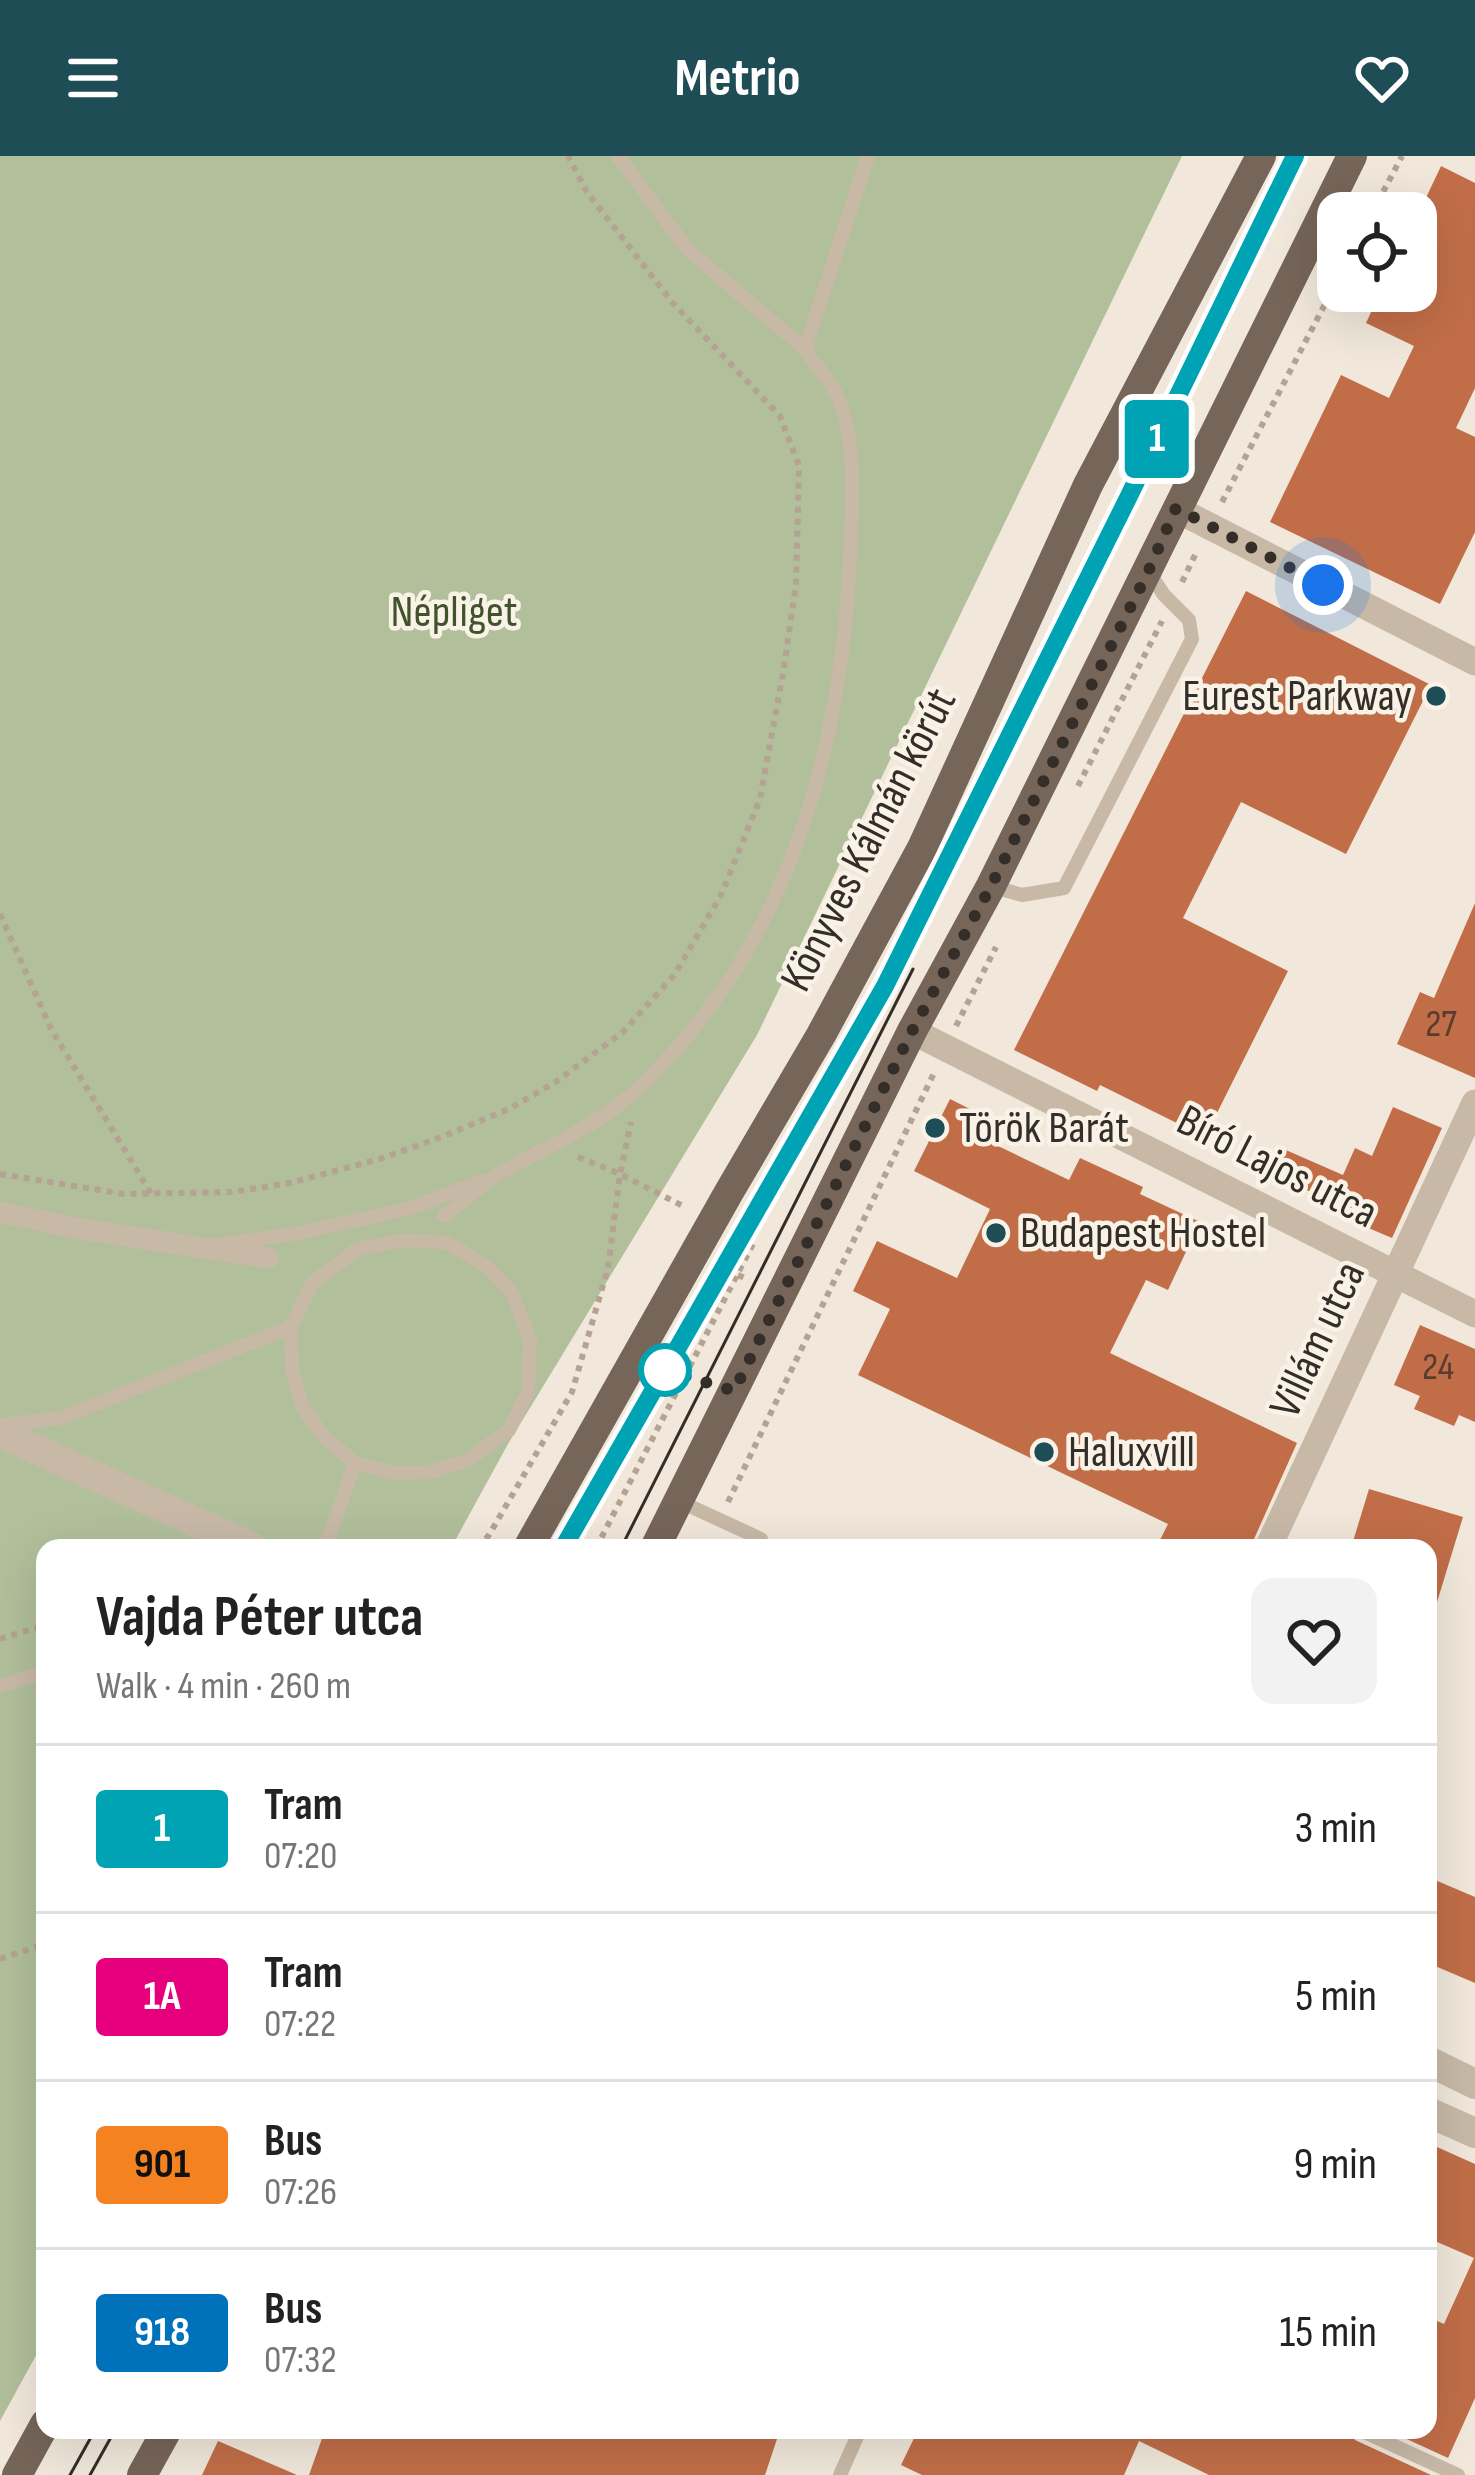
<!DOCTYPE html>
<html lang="en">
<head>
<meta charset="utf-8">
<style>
  body { margin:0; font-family:"Sofia Sans Condensed",sans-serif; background:#f2f2f2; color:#222; height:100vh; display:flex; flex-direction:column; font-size:45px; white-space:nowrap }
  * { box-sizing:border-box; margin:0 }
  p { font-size:39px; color:#767676 }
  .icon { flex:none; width:66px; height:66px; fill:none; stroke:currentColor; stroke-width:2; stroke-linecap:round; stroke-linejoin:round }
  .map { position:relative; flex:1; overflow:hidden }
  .sheet { position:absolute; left:36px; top:1383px; width:1401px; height:900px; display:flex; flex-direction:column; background:#fff; border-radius:24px; box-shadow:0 12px 48px #0002 }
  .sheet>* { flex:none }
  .badge { padding:0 24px; border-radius:9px; font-size:42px; line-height:78px }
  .tools { position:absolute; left:1317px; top:36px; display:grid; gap:24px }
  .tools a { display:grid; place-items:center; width:120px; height:120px; border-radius:24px; background:#fff; box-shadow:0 12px 48px #0002; font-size:60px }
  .you { position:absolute; width:60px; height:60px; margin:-30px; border:9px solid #fff; border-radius:50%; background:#1a73e8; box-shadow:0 0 0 18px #1a73e833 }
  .map>.badge { position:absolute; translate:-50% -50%; box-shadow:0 0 0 6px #fff }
  .round { display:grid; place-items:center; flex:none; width:126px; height:126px; border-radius:24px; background:#f2f2f2 }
  .head { display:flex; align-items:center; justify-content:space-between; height:204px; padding:0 60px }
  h1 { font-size:57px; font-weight:700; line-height:90px }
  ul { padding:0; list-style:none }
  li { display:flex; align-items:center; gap:36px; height:168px; padding:0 60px; border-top:3px solid #e0e0e0 }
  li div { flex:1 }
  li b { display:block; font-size:45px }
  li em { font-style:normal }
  li .badge { min-width:132px; font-weight:700; text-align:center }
  header { display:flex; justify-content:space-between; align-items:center; height:156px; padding:0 60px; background:#1f4d55; color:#fff; font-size:54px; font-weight:700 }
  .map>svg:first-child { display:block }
</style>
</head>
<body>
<header><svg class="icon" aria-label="menu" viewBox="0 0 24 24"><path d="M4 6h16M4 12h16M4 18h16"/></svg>Metrio<svg class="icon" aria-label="heart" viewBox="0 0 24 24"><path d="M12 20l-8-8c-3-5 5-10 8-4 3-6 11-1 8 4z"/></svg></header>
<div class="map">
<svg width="1475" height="2319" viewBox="0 0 1475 2319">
  <rect width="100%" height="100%" fill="#f1e8db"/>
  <path fill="#b1bf9b" d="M0,0h1182l-425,879 -249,409 -57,104h-406v791l-45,82z"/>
  <path fill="#c16e48" d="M1441,10l34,17v205l-19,40 19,9v95l-35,72 -170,-82 71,-147 48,23 25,-52 -48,-23 15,-32h35v-72z
    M1246,435l185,94 -85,169 -105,-52 -58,116 105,53 -83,166 -105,-52 -3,6 -83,-41z
    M1475,747v175l-78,-34 23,-52 14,6z
    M950,943l36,18 -9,19 92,44 11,-22 63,29 -3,7 60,28 -32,68 -22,-10 -36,73 187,90 -47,105h-94l12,-24 -310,-149 32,-66 -37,-18 24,-50 80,37 33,-69 -76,-38z
    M1393,951l49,21 -50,110 -47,-20 3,-9 -81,-37 12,-25 64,28 12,-27 17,8z
    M1420,1169l55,24v73l-16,-7 -5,11 -40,-17 6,-13 -26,-11z
    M1369,1333l94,28 -29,95 -6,-1v-63h-77z
    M1428,1721l47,20v86l-47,-20z
    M1428,1987l47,21v234l-27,60 -61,-28h41v-113l16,7 30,-66 -46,-20z
    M325,2274h455l-15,45h-456z
    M918,2274h431l6,10 76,35h-222l-70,-34 -15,34h-202l-21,-10z
    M218,2285l79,34h-95z"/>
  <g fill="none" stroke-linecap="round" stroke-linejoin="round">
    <path stroke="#b4a392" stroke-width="6" stroke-dasharray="6 6" stroke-linecap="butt" d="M1372,57l30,-57
      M1222,346l116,-223
      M1182,426l15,-31
      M1078,630l84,-165
      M0,758l51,115 101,166
      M956,870l40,-79
      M578,1001l42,17 63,32
      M0,1018l124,20 108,-2 58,-9 93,-25 61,-22 67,-28 46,-27 66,-49 52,-58 46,-79 39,-96 23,-126 13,-88 3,-119 -19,-50 -108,-114 -85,-110 -19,-36
      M738,1119l11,5
      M728,1346l207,-431
      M478,1392l11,-13 83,-143 36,-124 12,-94 11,-52
      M596,1392l157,-304 -6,-3
      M0,1483l45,-14
      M0,1803l45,-15"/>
    <path stroke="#c8b9a7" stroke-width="14" d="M618,0l70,94 117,99
      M991,730l31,9 42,-7 128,-249 -3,-19 -25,-25 -16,-24
      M444,1060c19,-14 37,-32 58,-44 47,-26 99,-48 139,-86 147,-142 200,-331 209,-529 2,-48 7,-110 -10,-155 -7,-18 -24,-36 -35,-53l63,-193
      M399,1085l47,1 42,25 24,26 18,47 -2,52 -19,38 -41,30 -37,12 -38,1 -38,-10 -30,-25 -22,-30 -11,-38 -1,-43 21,-44 46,-34z
      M218,1089l81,-12 112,-25 70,-27
      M2,1269l59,-7 230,-91
      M679,1345l82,38
      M325,1392l30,-85
      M0,1530l45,-14
      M1360,2274l98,45
      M840,2319l20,-45"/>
    <path stroke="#c8b9a7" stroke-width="21" d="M0,1056l75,16 193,30"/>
    <path stroke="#c8b9a7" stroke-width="27" d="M1176,353l299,153
      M912,875l563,283
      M1268,1392l207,-445"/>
    <path stroke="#c8b9a7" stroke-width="30" d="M0,1277l253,115
      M1428,1905l47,23
      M1428,1956l47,21"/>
    <path stroke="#766559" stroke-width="30" d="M528,1392l201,-356 92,-157 101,-187 166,-363 173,-329
      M655,1392l257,-517 79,-145 361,-730
      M17,2319l28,-51
      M142,2319l25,-45"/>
    <path stroke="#352d27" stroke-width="3" d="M563,1392l322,-562 243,-488 167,-342
      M621,1392l292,-579
      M70,2319l25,-45
      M90,2319l25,-45"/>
  </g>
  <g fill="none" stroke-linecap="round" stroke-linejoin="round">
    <defs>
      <path id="line" d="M563,1392l322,-562 243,-488 167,-342"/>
    </defs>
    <use href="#line" stroke="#fff" stroke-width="27"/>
    <use href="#line" stroke="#00a3b4" stroke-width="18"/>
    <path stroke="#352d27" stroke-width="12" stroke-dasharray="0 21.6" d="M665,1214l69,21 178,-360 79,-145 157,-314 28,-64 147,77"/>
  </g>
  <g fill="#1f4d55" stroke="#f9f2e7" stroke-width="4.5">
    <circle cx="1436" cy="540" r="12"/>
    <circle cx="935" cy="972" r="12"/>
    <circle cx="996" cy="1077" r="12"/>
    <circle cx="1044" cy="1296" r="12"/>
  </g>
  <circle fill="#fff" stroke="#00a3b4" stroke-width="6" cx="665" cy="1214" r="24"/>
  <g text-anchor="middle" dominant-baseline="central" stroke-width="9" stroke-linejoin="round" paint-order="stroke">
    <g font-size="39" fill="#583d2f">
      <text x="1441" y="868">27</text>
      <text x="1438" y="1211">24</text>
    </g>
    <g font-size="45" fill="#42522c" stroke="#f9f2e7">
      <text x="454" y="456">Népliget</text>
    </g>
    <g font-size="45" fill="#352d27" stroke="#f9f2e7" text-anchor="start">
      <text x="1412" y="540" text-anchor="end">Eurest Parkway</text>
      <text x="959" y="972">Török Barát</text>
      <text x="1020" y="1077">Budapest Hostel</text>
      <text x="1068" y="1296">Haluxvill</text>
    </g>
    <g font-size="45" fill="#352d27" stroke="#f9f2e7">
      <text transform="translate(869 684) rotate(-63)">Könyves Kálmán körút</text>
      <text transform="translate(1277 1011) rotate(27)">Bíró Lajos utca</text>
      <text transform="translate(1318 1184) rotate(-65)">Villám utca</text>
    </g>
  </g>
</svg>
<div class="tools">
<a><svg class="icon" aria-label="locate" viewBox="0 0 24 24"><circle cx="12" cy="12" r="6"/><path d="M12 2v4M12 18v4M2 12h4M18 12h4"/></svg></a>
</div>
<div class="you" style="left:1323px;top:429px"></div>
<b class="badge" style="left:1157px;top:283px;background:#00a3b4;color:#fff">1</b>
<section class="sheet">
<div class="head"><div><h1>Vajda Péter utca</h1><p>Walk · 4 min · 260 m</p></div><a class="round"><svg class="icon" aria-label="heart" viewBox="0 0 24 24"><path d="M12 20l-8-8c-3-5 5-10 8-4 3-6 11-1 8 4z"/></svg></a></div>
<ul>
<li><span class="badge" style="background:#00a3b4;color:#fff">1</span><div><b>Tram</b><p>07:20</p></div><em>3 min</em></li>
<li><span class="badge" style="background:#e6007e;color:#fff">1A</span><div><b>Tram</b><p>07:22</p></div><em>5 min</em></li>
<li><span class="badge" style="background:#f58220;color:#111">901</span><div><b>Bus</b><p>07:26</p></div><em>9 min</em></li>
<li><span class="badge" style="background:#0072bc;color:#fff">918</span><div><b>Bus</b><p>07:32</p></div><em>15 min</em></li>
</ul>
</section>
</div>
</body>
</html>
